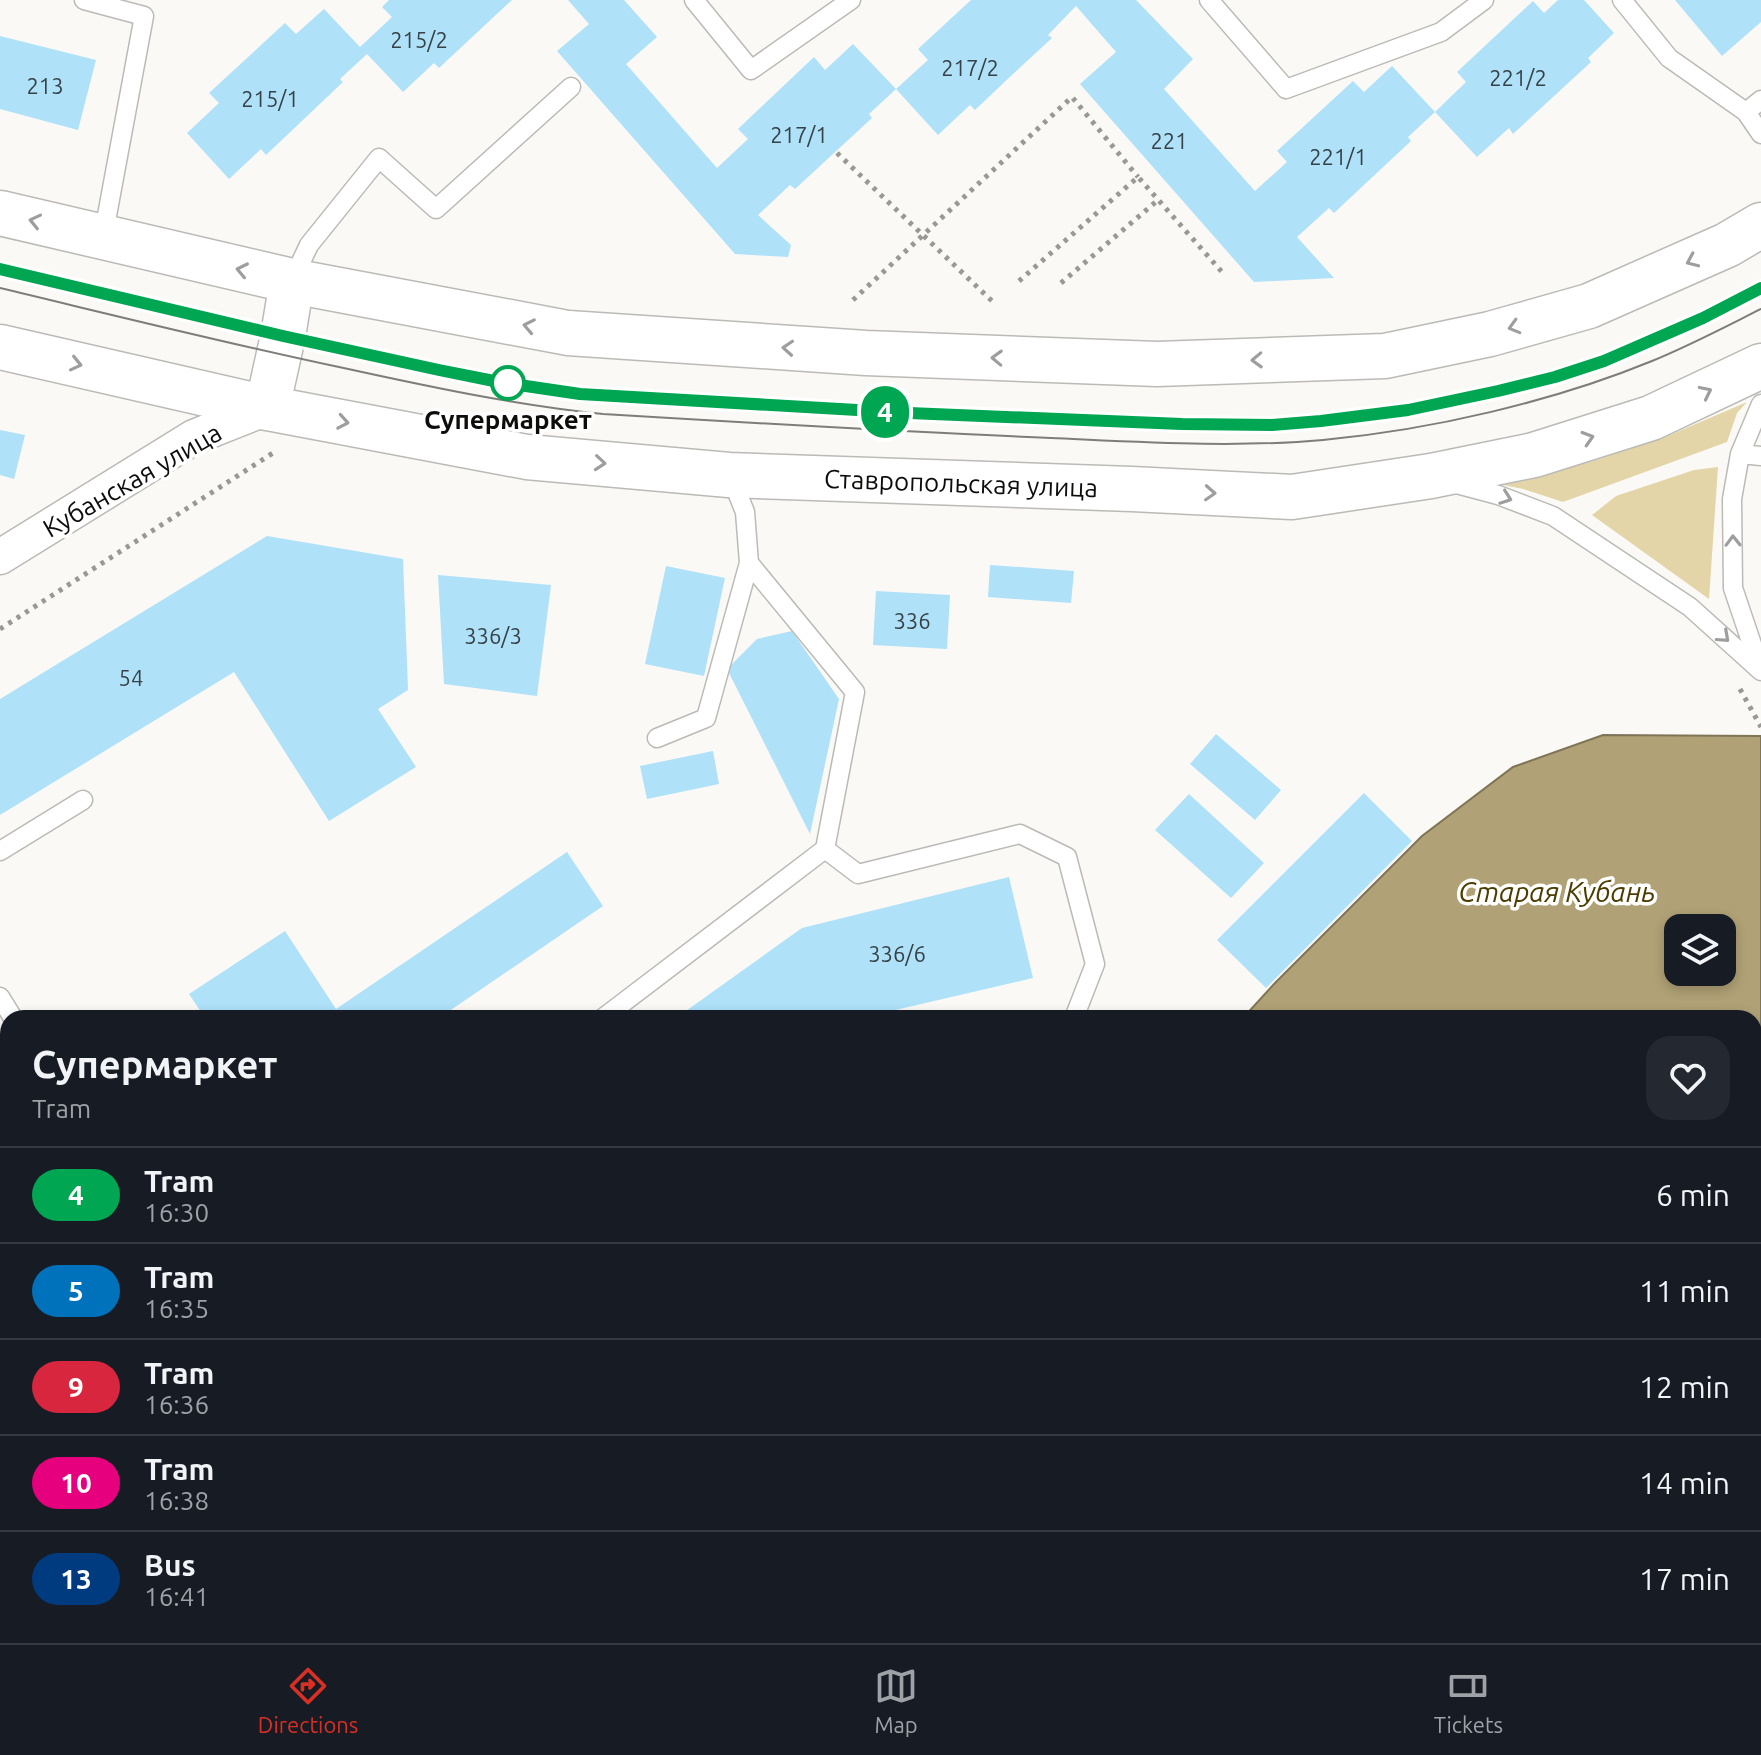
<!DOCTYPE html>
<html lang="en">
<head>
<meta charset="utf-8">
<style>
  body { margin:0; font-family:Ubuntu,sans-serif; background:#242831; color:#f1f3f6; height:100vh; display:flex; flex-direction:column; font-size:30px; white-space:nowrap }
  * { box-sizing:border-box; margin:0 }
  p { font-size:26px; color:#9ea1a6 }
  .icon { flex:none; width:44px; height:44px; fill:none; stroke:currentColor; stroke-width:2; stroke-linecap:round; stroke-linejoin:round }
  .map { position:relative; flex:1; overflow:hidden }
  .panel { position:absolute; left:0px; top:1010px; width:1762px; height:634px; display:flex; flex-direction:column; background:#171b24; border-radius:24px 24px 0 0; box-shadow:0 4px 12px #0003 }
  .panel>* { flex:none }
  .badge { padding:0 16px; border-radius:26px; font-size:28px; line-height:52px }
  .buttons { position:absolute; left:1664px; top:914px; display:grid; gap:16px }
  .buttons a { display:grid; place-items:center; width:72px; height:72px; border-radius:16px; background:#171b24; box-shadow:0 4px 12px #0003; font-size:40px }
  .map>.badge { position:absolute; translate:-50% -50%; box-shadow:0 0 0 4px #fff }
  .round { display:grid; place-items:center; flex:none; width:84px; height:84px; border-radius:24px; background:#242831 }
  .summary { display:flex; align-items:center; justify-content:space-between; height:136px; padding:0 32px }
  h1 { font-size:38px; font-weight:600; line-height:60px }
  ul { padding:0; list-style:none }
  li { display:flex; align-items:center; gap:24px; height:96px; padding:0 32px; border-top:2px solid #363941 }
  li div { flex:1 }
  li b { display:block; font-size:30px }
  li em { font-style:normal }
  li .badge { min-width:88px; font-weight:700; text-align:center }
  .dock { display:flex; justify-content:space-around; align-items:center; height:112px; border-top:2px solid #363941; background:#171b24; font-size:22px; color:#9ea1a6 }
  .dock a { display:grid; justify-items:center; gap:4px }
  .dock .active { color:#d93025 }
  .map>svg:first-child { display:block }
</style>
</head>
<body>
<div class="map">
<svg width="1761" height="1643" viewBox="0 0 1761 1643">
  <rect width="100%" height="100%" fill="#faf9f5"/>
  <path fill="#e3d5a8" d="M1747,402l-10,11 -10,29 -164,60 -40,-13 -20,-4 94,-25 73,-25z
    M1718,467l-9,132 -117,-84 24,-19 78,-26z
    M1761,1413v230h-284l1,-7h276v-217z"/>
  <path fill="#b0a176" stroke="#7f7556" stroke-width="2" fill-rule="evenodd" d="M1603,735l158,1v677l-7,6v-401h-511l32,-35 147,-147 91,-69zM1678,928h44v44h-44z
    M454,1636h1024l-1,7h-1031z"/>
  <path fill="#afe1f9" d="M389,0h123l-73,68 -5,-5 -31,29 -36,-38 -27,25 3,3 -77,73 -5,-6 -32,30 -42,-46 32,-30 -10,-10 76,-70 11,11 28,-25 36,38 32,-30 -10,-10z
    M568,0h56l33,37 -31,27 91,104 31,-29 -10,-10 76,-72 11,13 28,-26 43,45 -27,25 3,4 -77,71 -5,-4 -32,30 33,30 -3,12 -53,-3 -178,-203 32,-27z
    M971,0h165l57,59 -29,30 91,102 32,-29 -10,-11 76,-70 11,11 28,-26 43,46 -27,25 3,4 -77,72 -5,-5 -32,29 37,41 -80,4 -174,-198 36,-32 -40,-46 -28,29 4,3 -39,36 -38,36 -5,-5 -32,30 -42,-46 32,-29 -10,-11z
    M1558,0h26l30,33 -26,25 3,4 -78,72 -4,-6 -32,29 -42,-45 31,-30 -9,-10 76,-71 11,12z
    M1675,0h86v22l-39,34z
    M0,36l96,24 -18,70 -78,-21z
    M0,430l25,5 -11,44 -14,-4z
    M267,536l136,23 5,131 -30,19 38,58 -87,54 -95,-149 -234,143v-116z
    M990,565l84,6 -3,32 -83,-6z
    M666,566l59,12 -21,98 -59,-12z
    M438,575l113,10 -14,111 -93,-12z
    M876,591l74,4 -3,54 -74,-4z
    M792,631l47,68 -29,135 -83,-165 30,-30z
    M1216,734l65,56 -26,30 -65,-56z
    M713,751l6,33 -72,15 -7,-33z
    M1364,793l48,48 -146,147 -49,-48z
    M1189,794l75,69 -33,35 -76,-68z
    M567,852l36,54 -164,112h-234l-16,-24 96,-63 51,78z
    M1009,877l24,101 -172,40h-185l126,-90z
    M1759,1452l2,3v71l-7,6v-75z"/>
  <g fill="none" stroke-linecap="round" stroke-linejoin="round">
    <defs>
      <path id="service" d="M84,0l60,16 -41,221
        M694,0l57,70 100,-70
        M1209,0l77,89 155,-57 43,-32
        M1622,0l47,58 77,54
        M1761,100l-15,12 15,22
        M292,281l17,-36 70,-87 57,51 135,-122
        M1740,454l21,2
        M1453,483l45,12 55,21 137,91 71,64
        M1760,668l-27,-80 -1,-89 8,-45 21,-50
        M657,738l49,-20 43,-155 -4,-51 -15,-37
        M825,849l33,25 162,-40 47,23 28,107 -21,54
        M0,851l83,-51
        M0,997l13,21
        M603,1018l222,-169 30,-157 -106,-129
        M0,1097l8,-6
        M1754,1553l7,-6
        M1645,1643l8,-7"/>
      <path id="minor" d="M0,557l194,-120 73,-29"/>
      <path id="primary" d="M0,213l292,68 276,52 298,20 291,11 228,-8 105,-22 99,-28 138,-61 34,-20
        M0,347l267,61 260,49 202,18 403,14 160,8 139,-21 103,-21 117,-37 110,-52
        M267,408l16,-72 9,-55"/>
    </defs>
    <use href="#service" stroke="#bbbab6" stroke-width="21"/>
    <use href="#minor" stroke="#bbbab6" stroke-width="37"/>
    <use href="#primary" stroke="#bbbab6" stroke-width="47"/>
    <path stroke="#999895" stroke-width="5" stroke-dasharray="4 6" stroke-linecap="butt" d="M837,153l156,149
      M1019,281l119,-104 84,95
      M1061,283l97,-83
      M853,300l219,-203 66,80
      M0,629l276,-178
      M1740,689l21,38"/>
    <use href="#service" stroke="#fff" stroke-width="18"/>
    <use href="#minor" stroke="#fff" stroke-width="34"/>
    <use href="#primary" stroke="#fff" stroke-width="44"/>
    <path stroke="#7e7d7a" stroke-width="2" d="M0,269l283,67 156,34 60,12 81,12 329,19 273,11 90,1 49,-4 87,-11 90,-19 57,-14 49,-16 99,-43 58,-30
      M0,288c113,27 225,55 339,79 87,19 175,38 264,47 149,9 298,18 448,24 90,4 182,10 272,2 107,-10 229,-38 329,-79 37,-15 73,-34 109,-52"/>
  </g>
  <defs><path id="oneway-chevron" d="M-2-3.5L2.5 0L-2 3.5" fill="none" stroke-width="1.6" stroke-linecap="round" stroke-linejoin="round" transform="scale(2)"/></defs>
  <g stroke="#9f9e9e">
    <use href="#oneway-chevron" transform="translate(35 221) rotate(-167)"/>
    <use href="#oneway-chevron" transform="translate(1692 261) rotate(156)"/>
    <use href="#oneway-chevron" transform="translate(242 270) rotate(-168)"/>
    <use href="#oneway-chevron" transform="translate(529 326) rotate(-169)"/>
    <use href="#oneway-chevron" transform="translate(1514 327) rotate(164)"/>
    <use href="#oneway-chevron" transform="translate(788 348) rotate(-176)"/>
    <use href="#oneway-chevron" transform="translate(997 358) rotate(-178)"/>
    <use href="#oneway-chevron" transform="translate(1257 360) rotate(178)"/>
    <use href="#oneway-chevron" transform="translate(76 364) rotate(13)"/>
    <use href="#oneway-chevron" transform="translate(1706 392) rotate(-26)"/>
    <use href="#oneway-chevron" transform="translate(343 422) rotate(10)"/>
    <use href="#oneway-chevron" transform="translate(1588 438) rotate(-17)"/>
    <use href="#oneway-chevron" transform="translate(600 463) rotate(5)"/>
    <use href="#oneway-chevron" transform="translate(1210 493) rotate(3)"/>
    <use href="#oneway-chevron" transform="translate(1506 498) rotate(20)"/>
    <use href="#oneway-chevron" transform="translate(1733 541) rotate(-91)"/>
    <use href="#oneway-chevron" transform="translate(1724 637) rotate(42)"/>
  </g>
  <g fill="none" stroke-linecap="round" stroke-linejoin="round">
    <defs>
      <path id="line" d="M0,269l283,67 156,34 60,12 81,12 329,19 273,11 90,1 49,-4 87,-11 90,-19 57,-14 49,-16 99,-43 58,-30"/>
    </defs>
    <use href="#line" stroke="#fff" stroke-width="18"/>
    <use href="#line" stroke="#00a651" stroke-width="12"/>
  </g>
  <circle fill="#fff" stroke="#00a651" stroke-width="4" cx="508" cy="383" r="16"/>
  <g text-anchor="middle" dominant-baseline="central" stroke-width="7" stroke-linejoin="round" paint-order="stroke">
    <g font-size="22" fill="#364247">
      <text x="419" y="39">215/2</text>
      <text x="970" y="67">217/2</text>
      <text x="1518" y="77">221/2</text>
      <text x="45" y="85">213</text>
      <text x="270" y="98">215/1</text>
      <text x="799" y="134">217/1</text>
      <text x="1169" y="140">221</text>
      <text x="1338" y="156">221/1</text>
      <text x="912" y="620">336</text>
      <text x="493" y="635">336/3</text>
      <text x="131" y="677">54</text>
      <text x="897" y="953">336/6</text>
    </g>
    <g font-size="26" font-weight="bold" fill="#0e0d0c" stroke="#fff">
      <text x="508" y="419">Супермаркет</text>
    </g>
    <g font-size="26" fill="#0e0d0c" stroke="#fff">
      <text transform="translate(132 480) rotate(-30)">Кубанская улица</text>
      <text transform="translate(961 483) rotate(2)">Ставропольская улица</text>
    </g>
    <g font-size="28" font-style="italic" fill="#4c3d02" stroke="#fff">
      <text x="1557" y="891">Старая Кубань</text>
    </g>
  </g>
</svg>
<div class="buttons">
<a><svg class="icon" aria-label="layers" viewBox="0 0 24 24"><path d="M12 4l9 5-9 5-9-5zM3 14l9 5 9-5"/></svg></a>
</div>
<b class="badge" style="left:885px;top:412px;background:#00a651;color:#fff">4</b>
<section class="panel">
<div class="summary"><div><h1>Супермаркет</h1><p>Tram</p></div><a class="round"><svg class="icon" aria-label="heart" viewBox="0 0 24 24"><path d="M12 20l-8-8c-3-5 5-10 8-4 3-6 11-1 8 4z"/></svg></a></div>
<ul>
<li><span class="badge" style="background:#00a651;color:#fff">4</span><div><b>Tram</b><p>16:30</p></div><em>6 min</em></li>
<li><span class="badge" style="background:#0072bc;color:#fff">5</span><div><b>Tram</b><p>16:35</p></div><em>11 min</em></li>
<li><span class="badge" style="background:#d7263d;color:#fff">9</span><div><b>Tram</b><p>16:36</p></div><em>12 min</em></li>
<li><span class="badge" style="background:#e6007e;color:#fff">10</span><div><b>Tram</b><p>16:38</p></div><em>14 min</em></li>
<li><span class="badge" style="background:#003b80;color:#fff">13</span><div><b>Bus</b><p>16:41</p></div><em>17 min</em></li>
</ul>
</section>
</div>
<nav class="dock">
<a class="active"><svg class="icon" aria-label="directions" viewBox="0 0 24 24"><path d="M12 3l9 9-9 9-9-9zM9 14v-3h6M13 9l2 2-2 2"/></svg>Directions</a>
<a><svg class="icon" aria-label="map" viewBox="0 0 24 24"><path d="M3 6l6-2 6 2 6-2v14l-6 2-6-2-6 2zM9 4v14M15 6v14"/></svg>Map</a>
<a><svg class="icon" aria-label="tickets" viewBox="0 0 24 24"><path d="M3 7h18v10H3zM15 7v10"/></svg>Tickets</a>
</nav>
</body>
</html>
